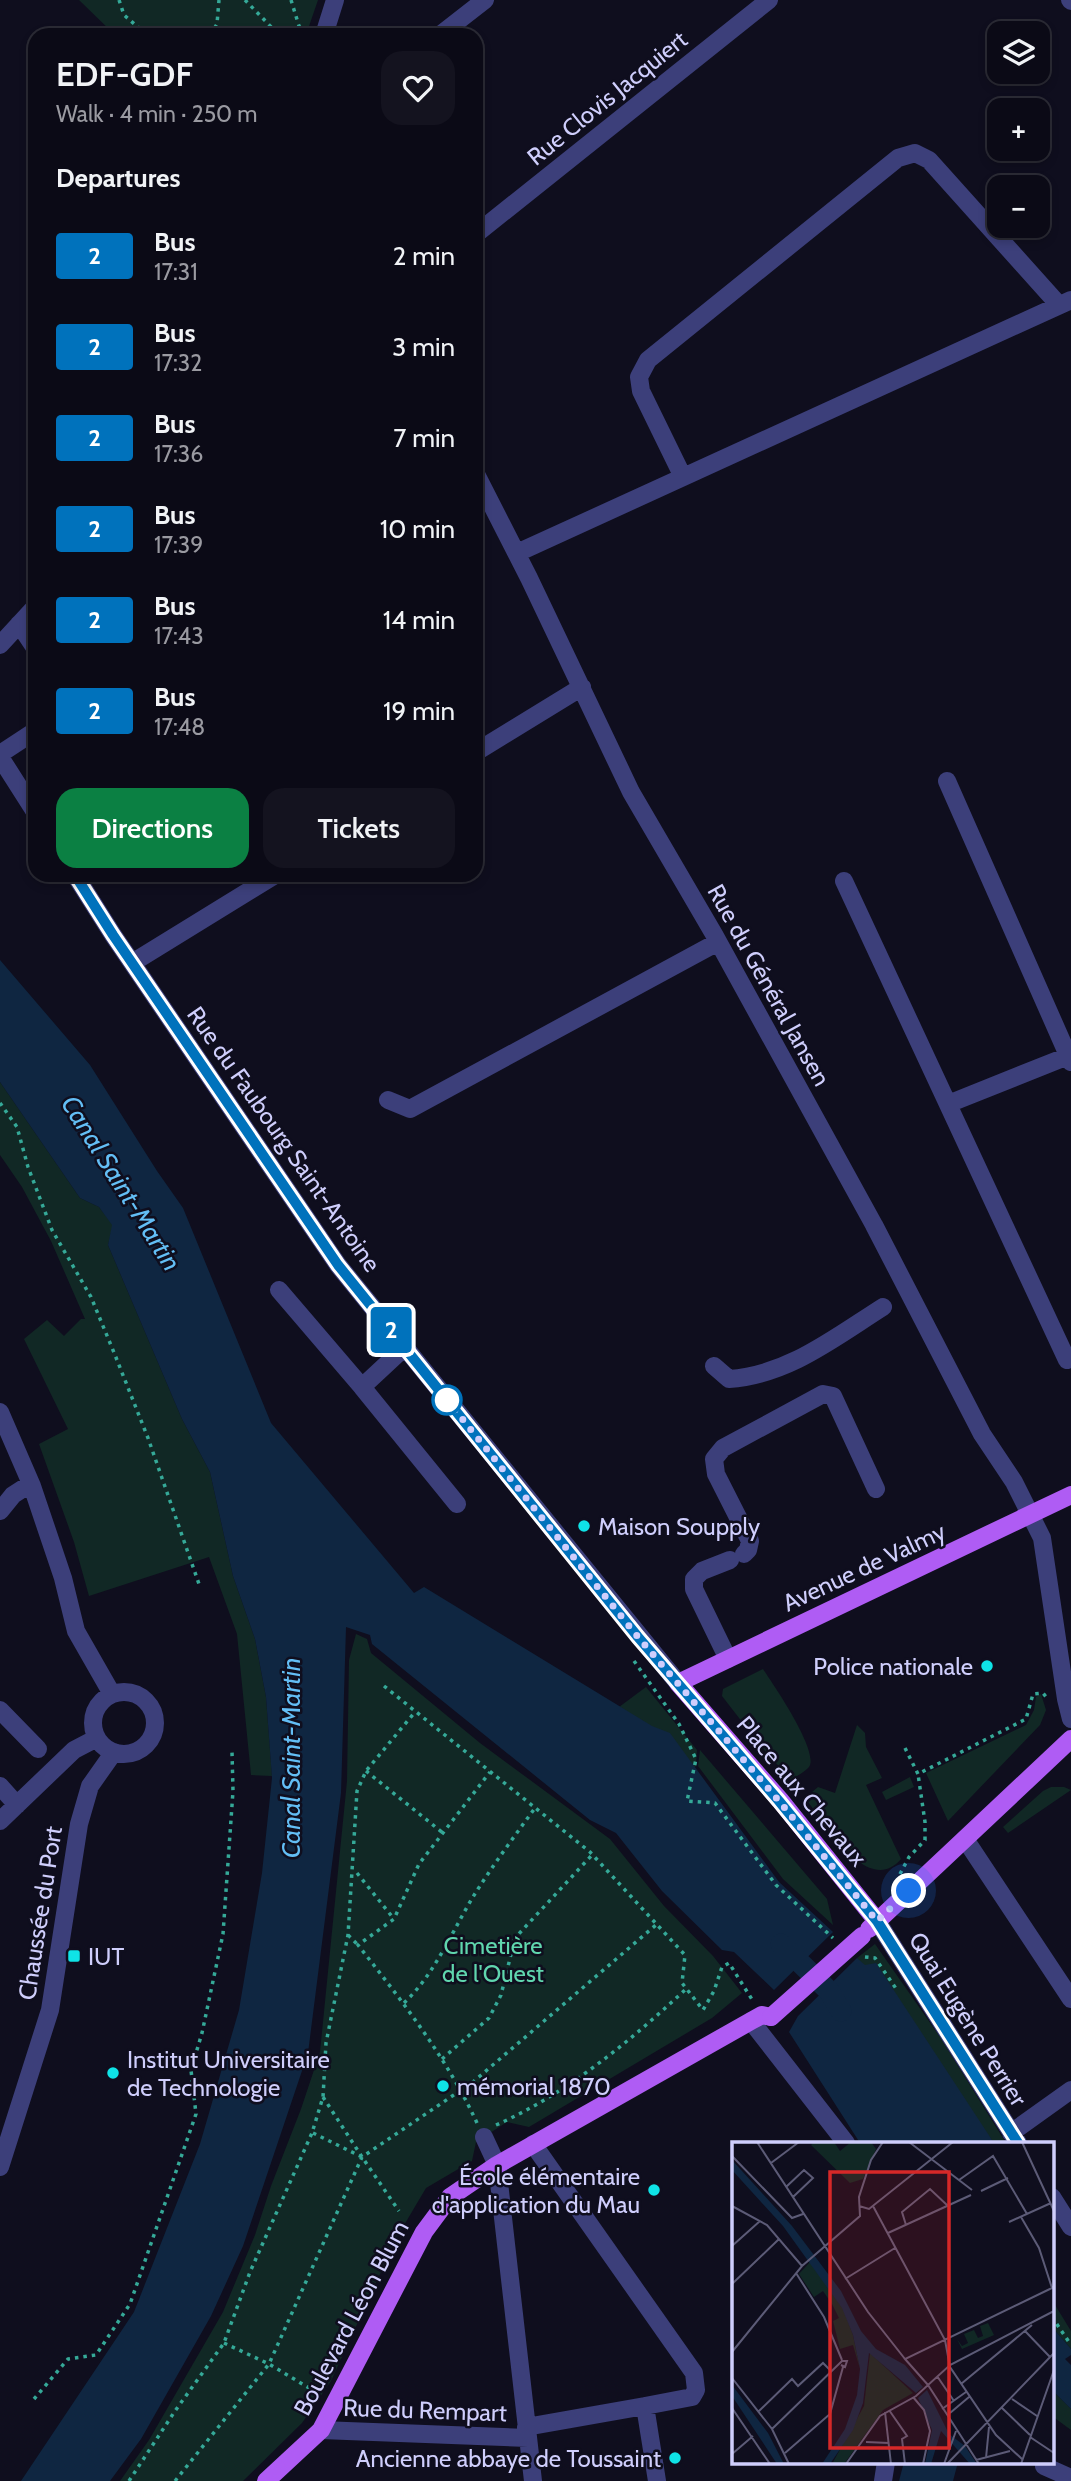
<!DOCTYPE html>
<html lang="en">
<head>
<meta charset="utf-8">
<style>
  body { margin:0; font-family:Cabin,sans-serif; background:#14131f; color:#f1f3f6; height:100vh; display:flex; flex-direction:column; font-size:26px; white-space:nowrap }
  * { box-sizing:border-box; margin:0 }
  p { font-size:23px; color:#9a9aa1 }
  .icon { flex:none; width:38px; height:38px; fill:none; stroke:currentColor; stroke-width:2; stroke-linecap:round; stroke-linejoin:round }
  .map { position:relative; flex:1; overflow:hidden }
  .sheet { position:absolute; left:28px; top:28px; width:455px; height:854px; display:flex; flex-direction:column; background:#0b0a16; border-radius:21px; box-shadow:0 4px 10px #0003,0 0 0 2px #2b2b35 }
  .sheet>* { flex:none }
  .badge { padding:0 14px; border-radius:5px; font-size:24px; line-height:46px }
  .buttons { position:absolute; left:987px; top:21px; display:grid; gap:14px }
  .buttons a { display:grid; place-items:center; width:63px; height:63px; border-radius:14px; background:#0b0a16; box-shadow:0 4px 10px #0003,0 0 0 2px #2b2b35; font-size:35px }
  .you { position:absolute; width:35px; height:35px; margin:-18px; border:5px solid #fff; border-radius:50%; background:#1a73e8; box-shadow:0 0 0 10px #1a73e833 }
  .map>.badge { position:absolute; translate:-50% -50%; box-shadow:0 0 0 4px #fff }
  h2 { padding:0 28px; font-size:26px; line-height:63px }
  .round { display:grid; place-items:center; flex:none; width:74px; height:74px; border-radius:21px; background:#14131f }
  .overview { display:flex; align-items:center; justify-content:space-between; height:119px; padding:0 28px }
  h1 { font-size:33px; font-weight:600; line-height:52px }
  .button { display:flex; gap:14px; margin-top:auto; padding:14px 28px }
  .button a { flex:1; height:80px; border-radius:21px; background:#0b8043; color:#fff; font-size:28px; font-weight:600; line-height:80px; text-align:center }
  .button a+a { background:#14131f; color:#f1f3f6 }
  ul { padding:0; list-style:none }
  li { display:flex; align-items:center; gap:21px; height:91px; padding:0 28px }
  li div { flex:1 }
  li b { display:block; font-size:26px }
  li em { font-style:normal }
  li .badge { min-width:77px; font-weight:700; text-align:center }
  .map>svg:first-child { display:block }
</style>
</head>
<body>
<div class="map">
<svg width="1071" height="2481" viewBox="0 0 1071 2481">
  <rect width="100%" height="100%" fill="#0f0e1e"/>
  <path fill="#112825" d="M79,0h239l-12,35h-191z
    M0,1082l80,116 19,9 14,18 -5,20 74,174 28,53 23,104 22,63 11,58 6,79 -21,-1 -14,-141 -28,-77 -120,39 -15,-54 -35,-98 29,-15 -44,-90 23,-19 17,16 17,-17h4l-34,-78 -29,-54 -22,-32z
    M356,1634l11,5 4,14 109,90 130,96 54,67 49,50 29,37 -30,25 -183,109 -22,-5 -31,20 -4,19 -46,27 -29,49 -66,144 -29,42 -59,58h-123l29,-41 74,-128 32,-77 16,-49 30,-77 19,-57 27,-271 2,-121z
    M763,1669c10,15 57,83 46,98 -4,5 -13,9 -18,13l-31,-35 -38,-49 1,-7z
    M646,1687l51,63 -1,15 -11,30 -74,-82z
    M1041,1694l5,16 -6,15 -92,96 -22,-48 100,-48 8,-15 2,-13z
    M857,1725l8,8 1,14 16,31 -16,7 35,74c-33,39 -77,-37 -96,-61l13,-11 17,6z
    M700,1750l127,149 6,26 -50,-46 -85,-113z
    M910,1777l4,10 -28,13 -4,-8z
    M1051,1787h13l7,3 -63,43 -5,-6 40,-36z
    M875,1944l65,93 66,106h-12l-137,-185z
    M1052,2300l19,31v18l-19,-22z
    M1052,2390l19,19v21l-19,-14z"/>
  <path fill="#0f2641" d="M0,960l90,105 67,106 26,37 88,215 143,170 10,-6 228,139 18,7 109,149 54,50 -59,58 -40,-38 -12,-2 -60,-59 -46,-58 -26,-13 -218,-176 -2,-9 -24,-8 -5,166 -33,260 -65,193 -32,70 -70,123 -31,42h-89l113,-169 66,-168 39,-134 23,-137 10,-95 -6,-81 -11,-58 -22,-63 -23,-104 -28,-53 -74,-174 4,-20 -13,-18 -19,-9 -80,-116z
    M857,1958l8,7 11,-2 118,180h-134l-71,-111 9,-16z
    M1052,2327l19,22v6l-6,4 6,6v44l-19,-19z
    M904,2462h54l-5,19h-54z"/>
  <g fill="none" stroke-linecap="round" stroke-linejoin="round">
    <path stroke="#0f2641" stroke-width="21" d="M781,1944l48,47 12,20"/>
    <path stroke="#35a998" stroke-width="3.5" stroke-dasharray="3.5 5" stroke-linecap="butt" d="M119,0l5,15 23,20
      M245,0l34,35
      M291,0l8,26 7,9
      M210,35l7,-11 2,-24
      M0,1103l17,24 11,40 24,63 39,67 24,58 33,83 51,146
      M634,1661l45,63 17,35 -9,42 28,2 61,82 57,53
      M384,1686l206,166 95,103 -3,28 21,27 11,-19 8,-24 7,-4 24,38
      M905,1748l13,26 108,-55 7,-25 10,-1 4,5
      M366,1771l77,62
      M357,1873l37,46
      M900,1874l9,-17 16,-17v-18l-7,-48
      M348,1935l10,10
      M865,1957l10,1 22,32
      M404,2003c33,-31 50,-77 74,-114 18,-28 38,-55 57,-81
      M442,2059l47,-41 12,-23 14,-57 77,-83
      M323,2097l39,60
      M477,2123c-30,-65 -75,-122 -119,-178l36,-26 25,-55 71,-92
      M496,2125c72,-32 133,-83 190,-136
      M313,2133l49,24 37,54
      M1052,2317l19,28
      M224,2343l45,21 45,27
      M34,2399l34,-40 28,-4 34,-51 66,-190 -5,-44 11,-37 21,-99 10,-143 -1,-39
      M129,2481l46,-70 49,-68 26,-71 62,-139 11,-36 3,-54 22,-108 9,-144 9,-20 49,-59
      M175,2481l94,-117 93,-207 111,-75 184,-158"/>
    <path stroke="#3c3f7a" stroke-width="18" d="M1070,0l1,1
      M324,35l11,-35
      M440,35l45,-35
      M476,234l293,-234
      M476,474l53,104 102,214 84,144 159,289 108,209 32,48 28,56 24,161 5,20
      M683,477l-42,-86 -2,-14 9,-17 250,-202 17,-5 14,7 130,145
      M517,553l554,-253
      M19,624l16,24
      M0,645l35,-38
      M476,752l106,-65
      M0,754l35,-23
      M0,757l35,55
      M947,781l124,281
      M75,875l38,60 225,330 340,418
      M844,881l223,479 4,-2
      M132,963l143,-88
      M388,1100l22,9 308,-167
      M948,1104l120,-48
      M279,1290l83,97 43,-40
      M714,1366l15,13c59,-4 105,-41 154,-72
      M362,1387l95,117
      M0,1412l32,74 31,92 13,53 36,63
      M0,1511l13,-16 17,-11
      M744,1554l4,-4 2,-9 -34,-67 -2,-15 9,-11 100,-54 10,2 43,93
      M728,1659l-34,-70v-10l8,-8 28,-11
      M93 1723a31 31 0 1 1 62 0a31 31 0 1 1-62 0Z
      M0,1710l38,39
      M0,1786l17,19
      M0,1821l74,-71 23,-12
      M965,1839l106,160
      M877,1921l141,222
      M751,2021l95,122
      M1011,2133l60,-43
      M484,2137l13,28 36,316
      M533,2144l161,229 2,17 -4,7 -47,9 12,75
      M0,2167l50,-157 29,-186 11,-38 24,-34
      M1052,2197l19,30
      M526,2427l119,-21
      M321,2430l207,8
      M1044,2466l27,12
      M883,2481l3,-19"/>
    <path stroke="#af5cf4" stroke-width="18" d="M877,1921l-97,-121 -102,-117 393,-188
      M869,1929l202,-190
      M266,2481l55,-51 103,-198 26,-35 47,-32 254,-144 11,-6 9,2"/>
    <path stroke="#af5cf4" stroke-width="18" d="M771,2017l91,-81"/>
  </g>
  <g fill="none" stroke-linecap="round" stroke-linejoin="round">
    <defs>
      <path id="line" d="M75,875l38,60 225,330 300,372 141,164 98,120 141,222"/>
    </defs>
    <use href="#line" stroke="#fff" stroke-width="16"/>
    <use href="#line" stroke="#0072bc" stroke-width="10"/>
    <path stroke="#cfcefc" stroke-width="7" stroke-dasharray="0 12.6" d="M447,1400l191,237 141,164 98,120 32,-30"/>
  </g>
  <circle fill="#fff" stroke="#0072bc" stroke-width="3.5" cx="447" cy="1400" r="14"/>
  <g fill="#0fe3e7" stroke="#0f0e1e" stroke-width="2.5">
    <circle cx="584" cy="1526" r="7"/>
    <circle cx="987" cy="1666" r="7"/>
    <rect x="67" y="1949" width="14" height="14" rx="3.5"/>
    <circle cx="113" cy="2073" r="7"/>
    <circle cx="443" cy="2086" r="7"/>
    <circle cx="654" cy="2190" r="7"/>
    <circle cx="675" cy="2458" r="7"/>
  </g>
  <g text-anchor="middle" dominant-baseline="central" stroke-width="5" stroke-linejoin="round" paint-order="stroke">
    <g font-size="24" fill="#cfcefc" stroke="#0f0e1e">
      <text transform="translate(607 98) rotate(-39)">Rue Clovis Jacquiert</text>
      <text transform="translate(769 985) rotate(61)">Rue du Général Jansen</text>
      <text transform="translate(284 1139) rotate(55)">Rue du Faubourg Saint-Antoine</text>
      <text transform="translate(864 1567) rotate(-25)">Avenue de Valmy</text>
      <text transform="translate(802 1791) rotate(50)">Place aux Chevaux</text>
      <text transform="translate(40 1913) rotate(-81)">Chaussée du Port</text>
      <text transform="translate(968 2019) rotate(58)">Quai Eugène Perrier</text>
      <text transform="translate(351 2318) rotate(-62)">Boulevard Léon Blum</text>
      <text transform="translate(425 2410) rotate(2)">Rue du Rempart</text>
    </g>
    <g font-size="24" fill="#cfcefc" stroke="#0f0e1e" text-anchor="start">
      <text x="598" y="1526">Maison Soupply</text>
      <text x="973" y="1666" text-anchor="end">Police nationale</text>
      <text x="88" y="1956">IUT</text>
      <text x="127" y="2059">Institut Universitaire<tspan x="127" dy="28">de Technologie</tspan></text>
      <text x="457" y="2086">mémorial 1870</text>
      <text x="640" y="2176" text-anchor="end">École élémentaire<tspan x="640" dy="28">d'application du Mau</tspan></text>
      <text x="661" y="2458" text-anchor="end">Ancienne abbaye de Toussaint</text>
    </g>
    <g font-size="24" fill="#60d6ae" stroke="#0f0e1e">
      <text x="493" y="1945">Cimetière<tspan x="493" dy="28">de l'Ouest</tspan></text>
    </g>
    <g font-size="26" font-style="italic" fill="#63bef5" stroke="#0f0e1e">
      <text transform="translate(121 1183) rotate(58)">Canal Saint-Martin</text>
      <text transform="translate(291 1758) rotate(-90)">Canal Saint-Martin</text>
    </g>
  </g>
  <g transform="translate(732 2142)">
    <rect width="322" height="322" fill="#0f0e1e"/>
    <path d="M82,0h20l6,9 11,-9h20l5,7 -13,30 -13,4 -39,-38zM78,120l33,46 10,27 7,34 -7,-24 -13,4 -7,-28 6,-3 -7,-14 -9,-13 -9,6 -15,-23zM256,181l6,12 -32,14 -5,-10 5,7 6,-3 -4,-9 10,-4 4,8 5,-2 -3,-10zM138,211l43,40 -30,17 -39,54h-12l32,-58z" fill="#112825"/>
    <path d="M0,18l60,66 49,65 20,40 15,18 29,16 18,22 -7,6 -47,-40 -6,50 -10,27 -23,34h-8l23,-35 12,-34 3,-26 -7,-34 -11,-27 -59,-82 -51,-56zM0,243l36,48 16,31h-7l-45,-68zM195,248l22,44 16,12 12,18h-7l-29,-33 -10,33h-6l7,-34 -14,-32z" fill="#0f2641"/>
    <path fill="none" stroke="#5c5b77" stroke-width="2" d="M25,0l111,170 37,47M177,0l63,48M290,0l32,69M0,14l60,62 11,-4M39,21l28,-21M227,38l34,-24 34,58M54,45l18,-17 9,8 -20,19M249,49l27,-13M0,64l35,19 35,41M127,64l10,3 84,-67M141,64l72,134 5,27 46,68 26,24M289,75l18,31 13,40M277,80l42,-19M174,83l-4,-13 28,-23 18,17M156,91l83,-38M0,104l28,-25M64,131l28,44 18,43M113,137l50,-31M0,142l47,-45M293,189l25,26M0,210l70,-86 58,-50 -1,-19 12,-37 12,-18M205,234l17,25M0,236l40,51 17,35M229,242l71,-59M196,243l51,79M196,243l-23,-26 149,-72M181,255l11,13 6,21 -7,33M280,257l25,17M0,266l38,56M270,266l28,27M210,267l24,-17M157,268l18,26 -5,3 3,25M26,270l34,-33 6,7 25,-23 9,9M153,270l6,52M218,271l19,-16M40,287l70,-68h5l-2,6 -4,-2M298,295l24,16M134,300l23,1M53,311l45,-39 13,-47M0,312l21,-18M254,316l3,-31M244,318l34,-9M114,322l34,-48 36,-20 34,-31 104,-54M212,322l12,-33M215,322l107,-111M289,322l33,-94"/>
    <path fill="#d62828" fill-opacity="0.15" stroke="#d62828" stroke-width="3.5" d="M98,30h119v276h-119z"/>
    <rect width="322" height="322" fill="none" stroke="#cfcefc" stroke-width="3.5"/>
  </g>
</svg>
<div class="buttons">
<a><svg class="icon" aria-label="layers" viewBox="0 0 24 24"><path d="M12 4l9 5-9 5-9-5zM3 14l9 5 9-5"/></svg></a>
<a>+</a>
<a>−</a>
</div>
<div class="you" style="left:909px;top:1891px"></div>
<b class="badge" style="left:391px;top:1330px;background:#0072bc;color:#fff">2</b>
<section class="sheet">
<div class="overview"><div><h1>EDF-GDF</h1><p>Walk · 4 min · 250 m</p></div><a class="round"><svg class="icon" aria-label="heart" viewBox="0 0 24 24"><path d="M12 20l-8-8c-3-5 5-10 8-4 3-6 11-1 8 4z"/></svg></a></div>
<h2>Departures</h2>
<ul>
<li><span class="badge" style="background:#0072bc;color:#fff">2</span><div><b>Bus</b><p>17:31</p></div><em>2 min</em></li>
<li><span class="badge" style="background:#0072bc;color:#fff">2</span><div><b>Bus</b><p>17:32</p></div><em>3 min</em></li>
<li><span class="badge" style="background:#0072bc;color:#fff">2</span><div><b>Bus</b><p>17:36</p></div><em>7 min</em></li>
<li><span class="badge" style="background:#0072bc;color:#fff">2</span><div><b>Bus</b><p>17:39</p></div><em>10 min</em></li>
<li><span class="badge" style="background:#0072bc;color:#fff">2</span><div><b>Bus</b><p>17:43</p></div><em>14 min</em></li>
<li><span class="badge" style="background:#0072bc;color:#fff">2</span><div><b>Bus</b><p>17:48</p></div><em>19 min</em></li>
</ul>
<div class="button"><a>Directions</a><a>Tickets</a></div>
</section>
</div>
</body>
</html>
